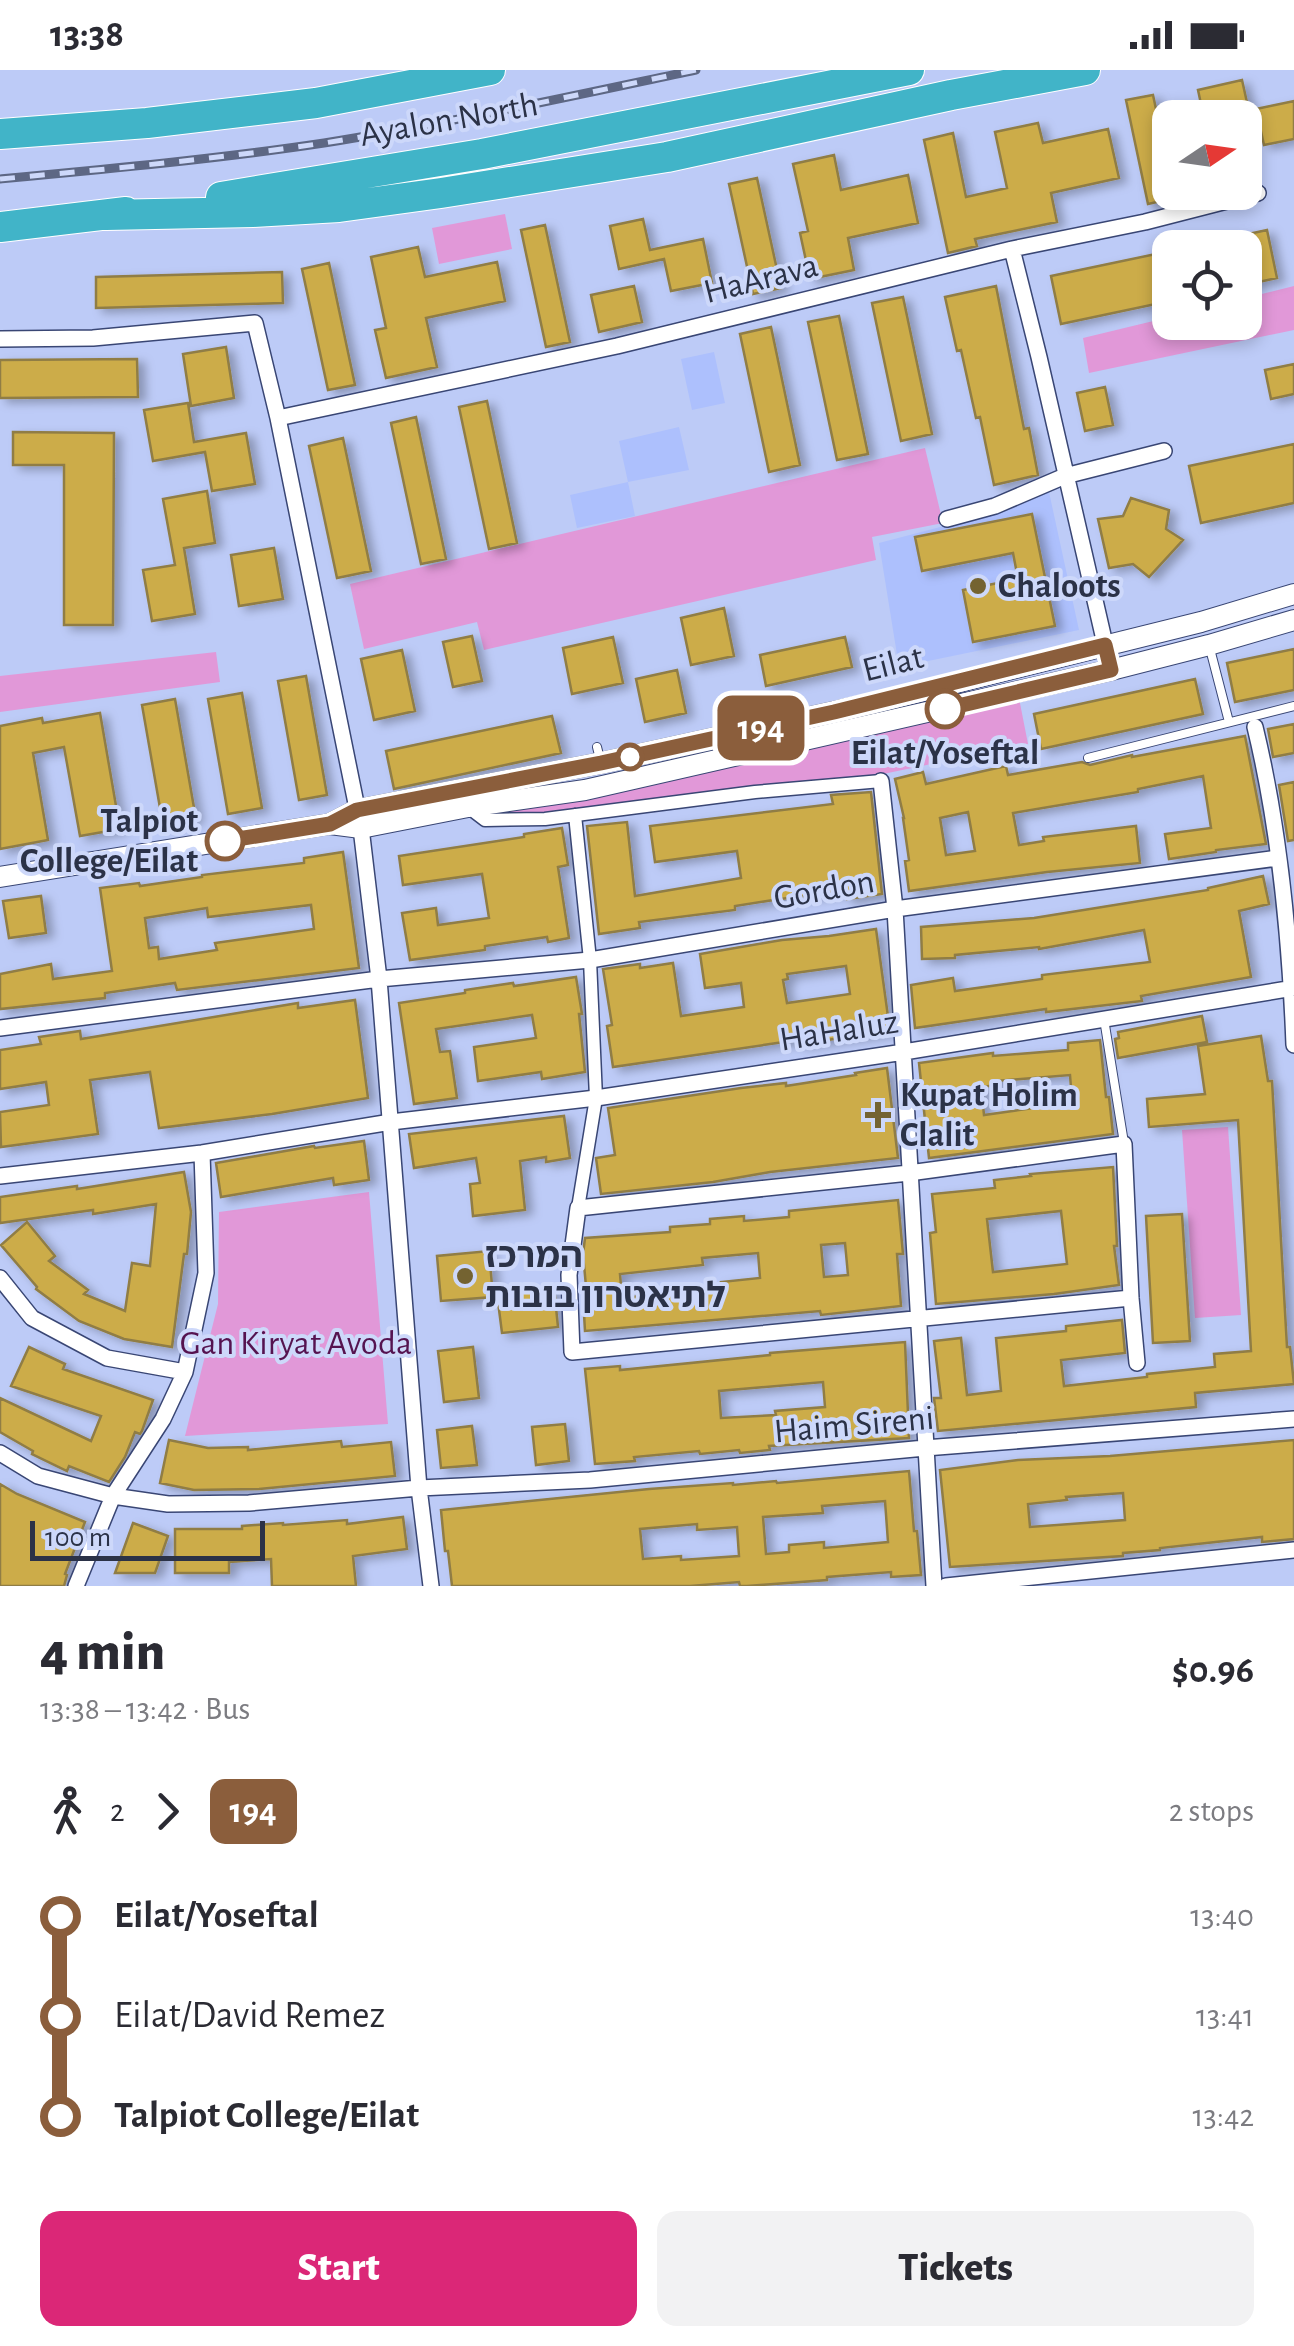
<!DOCTYPE html>
<html lang="en">
<head>
<meta charset="utf-8">
<style>
  body { margin:0; font-family:"Alegreya Sans","Noto Sans Hebrew",sans-serif; background:#f2f2f3; color:#2b2b33; height:100vh; display:flex; flex-direction:column; font-size:38px; white-space:nowrap }
  * { box-sizing:border-box; margin:0 }
  p { font-size:32px; color:#7c7c81 }
  .icon { flex:none; width:55px; height:55px; fill:none; stroke:currentColor; stroke-width:2; stroke-linecap:round; stroke-linejoin:round }
  .map { position:relative; height:1516px; overflow:hidden }
  .side { display:flex; flex-direction:column; background:#fff; flex:1 }
  .side>* { flex:none }
  .badge { padding:0 20px; border-radius:15px; font-size:35px; line-height:65px }
  .needle { width:65px; rotate:77deg }
  .fabs { position:absolute; left:1152px; top:30px; display:grid; gap:20px }
  .fabs a { display:grid; place-items:center; width:110px; height:110px; border-radius:20px; background:#fff; box-shadow:0 5px 15px #0003; font-size:50px }
  .scale { position:absolute; left:30px; bottom:25px; width:235px; box-sizing:border-box; padding-left:10px; border:5px solid #2b3247; border-top:0; font-size:28px; line-height:35px; white-space:nowrap; color:#2b3247; -webkit-text-stroke:8px #cdd8fa; paint-order:stroke }
  .map>.badge { position:absolute; translate:-50% -50%; box-shadow:0 0 0 5px #fff }
  .legs { display:flex; align-items:center; gap:15px; height:110px; padding:0 40px; font-size:32px }
  .legs p { margin-inline-start:auto }
  .head { display:flex; align-items:center; justify-content:space-between; height:170px; padding:0 40px }
  h1 { font-size:55px; font-weight:800; line-height:75px }
  .primary-button { display:flex; gap:20px; margin-top:auto; padding:20px 40px }
  .primary-button a { flex:1; height:115px; border-radius:20px; background:#db2777; color:#fff; font-size:40px; font-weight:800; line-height:115px; text-align:center }
  .primary-button a+a { background:#f2f2f3; color:#2b2b33 }
  ul { padding:0 40px; list-style:none }
  li { display:flex; align-items:center; gap:35px; height:100px; font-size:38px }
  li i { display:grid; place-items:center; width:15px; height:100%; margin:0 12px; background:currentColor }
  li i::after { content:''; width:25px; height:25px; margin:-12px; border:8px solid; border-radius:50%; background:#fff }
  li p { margin-inline-start:auto }
  li:first-child i { background:linear-gradient(#0000 50%,currentColor 0) }
  li:last-child i { background:linear-gradient(currentColor 50%,#0000 0) }
  .status { display:flex; justify-content:space-between; align-items:center; height:70px; padding:0 50px; background:#fff; direction:ltr }
  .status svg { height:28px; fill:currentColor }
  .map>svg:first-child { display:block }
</style>
</head>
<body>
<div class="status"><b>13:38</b><svg viewBox="0 0 49 12"><path d="M0 12V9h3v3zM5 12V6h3v6zM10 12V3h3v9zM15 12V0h3v12zM26 1h20v11H26zM47 4h2v5h-2z"/></svg></div>
<div class="map">
<svg width="1294" height="1516" viewBox="0 0 1294 1516">
  <defs>
    <filter id="shadow"><feDropShadow dx="7" dy="4" stdDeviation="5" flood-color="#0004"/></filter>
  </defs>
  <rect width="100%" height="100%" fill="#bdcbf7"/>
  <path fill="#adc0fd" d="M714,282l11,51 -33,7 -11,-51z
    M679,357l10,43 -61,12 7,34 -58,12 -7,-33 58,-13 -9,-41z
    M1049,422l30,138 -180,37 -20,-124 134,-35z"/>
  <path fill="#e198d8" d="M505,144l7,35 -73,15 -7,-36z
    M1294,216v44l-205,43 -6,-35 87,-21v5h75v-24z
    M925,378l18,75 -71,14 4,23 -392,90 -7,-28 -113,27 -14,-65z
    M216,582l4,30 -220,30v-36z
    M1019,628l9,46 -174,36 -310,35 -56,2 -2,-9z
    M1228,1057l13,188 -46,3 -13,-188z
    M369,1122l19,232 -203,12 33,-132 1,-92z"/>
  <path fill="#ccac49" stroke="#907d44" stroke-width="2.5" fill-rule="evenodd" filter="url(#shadow)" d="M1242,10l8,36 -46,2 -6,-28z
    M1153,25l17,80v24l-22,5 -22,-104z
    M1294,31v38l-30,6 -8,-36z
    M1038,53l5,20 65,-14 11,49 -68,15 6,29 -82,17 2,7 -29,7 -24,-113 29,-7 13,64 41,-9 -12,-56z
    M834,85l7,35 67,-15 10,48 -70,15 6,32 -44,9 -10,-46 8,-2 -15,-67z
    M757,108l24,110 -28,6 -24,-110z
    M643,149l7,31 53,-11 9,44 -41,8 -7,-32 -45,10 -9,-43z
    M545,155l25,117 -24,5 -25,-117z
    M1267,160l10,48 -32,7v-37h-34v-6z
    M418,177l7,30 72,-15 8,39 -79,17 11,49 -51,11 -11,-48 11,-2 -15,-71z
    M1170,181v50l-109,23 -10,-48z
    M329,193l26,122 -27,5 -26,-121z
    M282,202l1,31 -187,5v-31z
    M634,216l8,36 -43,10 -8,-37z
    M996,216l28,143 5,-1 9,47 -44,10 -14,-68 -4,1 -15,-68 -4,1 -12,-54z
    M903,227l29,137 -31,7 -29,-138z
    M839,246l29,138 -31,6 -29,-138z
    M771,257l29,138 -31,7 -29,-138z
    M226,277l8,51 -43,8 -8,-52z
    M137,289l1,38 -138,1v-38z
    M1294,294v30l-23,5 -6,-29z
    M1105,317l8,38 -28,6 -8,-38z
    M487,331l30,142 -28,6 -30,-142z
    M188,333l6,39 52,-9 9,51 -43,7 -7,-39 -52,9 -9,-51z
    M416,347l30,142 -25,5 -30,-141z
    M13,362l101,1 -1,192h-49v-160h-51z
    M343,368l28,133 -34,7 -28,-132z
    M1294,374v59l-93,20 -12,-57z
    M207,421l8,52 -31,5 11,66 -43,7 -9,-51 32,-5 -12,-66z
    M1131,428l38,12 -3,19 17,11 -34,37 -16,-13 -24,4 -11,-49 25,-3z
    M1032,444l23,112 -82,16 -10,-52 55,-11 -5,-26 -91,18 -7,-34z
    M274,478l9,51 -44,7 -8,-51z
    M724,538l10,48 -43,9 -10,-47z
    M472,566l10,45 -29,6 -10,-45z
    M613,567l10,46 -51,11 -9,-46z
    M845,567l7,30 -86,19 -6,-31z
    M1294,579v41l-59,12 -8,-39z
    M402,580l13,61 -41,9 -13,-61z
    M677,600l9,43 -41,9 -9,-43z
    M306,606l21,119 -28,5 -21,-119z
    M1195,609l8,35 -162,35 -7,-35z
    M242,623l20,115 -34,6 -20,-115z
    M175,629l21,120 -33,6 -21,-120z
    M100,643l20,116 -40,7 -16,-89 -31,6 15,87 -48,9v-123l42,-8 1,5z
    M552,646l9,37 -167,36 -8,-38z
    M1294,654v29l-21,4 -5,-28z
    M1245,666l21,108 -50,6v2l-47,7 -4,-25 46,-6 -8,-52 -65,13v3l-125,21 6,32 25,-4 -1,-4 93,-11 4,37 -93,9 -138,19 -4,-30 4,-1 -6,-42h1l-9,-39 28,-7 3,12 80,-18 2,9 74,-13 8,3 42,-10v2zM968,742l7,39 -29,4 -6,-37z
    M1294,712v58l-6,1 -9,-56z
    M871,722l11,102 -35,5 -1,-8 -66,8 -45,7v4l-96,12 1,6 -41,6 -12,-108 40,-4 8,74 106,-18 -4,-27 -82,11 -5,-36 183,-22 -2,-9z
    M562,758l6,37 -10,2 11,71 -21,4 -1,-5 -62,9v4l-75,10 -8,-47 34,-5 2,17 51,-7 -7,-44 -79,11 -4,-29 125,-19v-3z
    M343,782l16,116 -182,22 -2,-7 -70,10v5l-105,11v-35l51,-10 2,15 59,-8 -12,-83 39,-5 1,3 62,-9v-2l102,-12v-5zM311,835l3,24 -99,14 2,7 -58,9 -1,-12 -9,1 -4,-30 62,-10 1,9z
    M1263,806l6,28 -30,7 12,66 -110,19 1,5 -96,11v-3l-131,19 -4,-43 42,-7 2,13 87,-12v-4l108,-13 -6,-32 -105,19v-2l-84,8v3l-33,1 -1,-32 113,-9 174,-28v-2z
    M41,826l5,37 -37,5 -6,-37z
    M876,859l14,102 -91,13 -1,-4 -185,27 -6,-41 5,-1 -9,-56 37,-5v4l33,-5 8,53 63,-9 -3,-24 -36,5 -5,-34 82,-14 47,-4zM846,896l4,28 -63,9 -4,-23 5,-1 -1,-5z
    M576,907l6,37h-3l6,58 -43,7 -1,-7 -63,9 -4,-34 62,-9 -4,-23 -96,14 4,23 10,-1 7,47 -43,6 -15,-101 66,-10v-3l48,-7 1,3z
    M355,930l13,98 -96,16 -113,14 -9,-56 -60,8 8,54 -97,13 -1,-35 49,-7 -3,-23 -46,7v-39l41,-6 -2,-7 41,-6 1,8 217,-36v5z
    M1202,946l5,26 -89,16 -3,-19 4,-1 -1,-6z
    M1261,966l7,45h4l15,266h3l4,37 -99,9 1,14 -258,24 -4,-33h7l-7,-57 27,-3 6,57 34,-4 -5,-53 70,-7v-5l56,-6 3,33 -64,7 3,26 83,-9v-3l68,-7 -1,-13 37,-3 -13,-231 -89,7 -2,-28 58,-5 -7,-48z
    M1100,970l6,57h3l4,37 -184,24 -10,-95 74,-10v3l75,-6v-7zM1070,1005l2,25 -17,1v4l-71,10 -3,-28 16,-2v-4z
    M887,998l11,90 -128,14 -57,10 -112,12 -5,-36 19,-3 -7,-47 133,-20 45,-5v3l70,-11 -1,-2z
    M564,1046l6,42 -24,4v-5l-26,4 5,49 -52,6 -3,-32 10,-1 -4,-25 -62,10 -5,-34z
    M364,1071l5,39 -35,5 -1,-7 -112,19 -5,-34 98,-17 1,2z
    M1113,1097l4,79h-3l5,39 -65,9 -118,10 -6,-71 6,-1 -4,-38 63,-6 -1,-8 37,-4 -1,-2zM1061,1141l6,53 -74,8 -6,-53z
    M184,1102l7,40 -4,42h-3l-12,93 -48,-8 -45,-18 -43,-32 1,-2 -36,-42 26,-23 28,34 -6,5 39,29 -4,4 41,17 7,-48 18,3 6,-62 -63,10v-4l-93,13v-26l77,-11v3z
    M898,1130l5,54h-6l4,52 -80,9 -1,-4 -235,20 -2,-34h4l-4,-43 2,-16 85,-6v-5l40,-3v-5l34,-3v5l45,-4v-6zM845,1173l3,32 -24,2 -3,-32zM758,1183l2,25 -39,4 1,6 -100,10 -2,-24 83,-9 -1,-7z
    M1182,1144l8,127 -37,2 -7,-127z
    M489,1181l4,46 -52,4 -4,-45z
    M554,1218l4,39 -56,6 -5,-39z
    M905,1272l4,96 -140,8 1,4 -30,3 -1,-3 -39,4 -1,-3 -65,6 1,4 -40,3 -10,-95 35,-3v4l150,-15v-2zM823,1312l2,25 -50,4 1,4 -55,3 -2,-27z
    M29,1277l36,17 -2,5 90,31 -11,31 -2,3 -5,-2 -10,25 -16,25 -40,-16 -2,5 -35,-17 1,-3 -33,-19v-34l91,43 10,-25 -90,-30z
    M473,1277l6,51 -35,4 -6,-51z
    M565,1354l4,37 -33,4 -4,-38z
    M472,1356l5,39 -36,3 -4,-38z
    M169,1370l39,8 40,-1v3l93,-9 1,6 49,-5 4,34 -136,13 -65,1 -34,-7z
    M1294,1370v99l-32,3v-5l-102,11v2l-37,3v3l-173,11 -10,-97 78,-10 92,-4zM1123,1423l2,27 -95,7 -2,-23 39,-4 -1,-3z
    M909,1401l5,60h3l4,44 -30,2v-5l-64,5v3l-80,6h-7l-1,-4 -49,4h-238l-4,-35h-3l-4,-41 208,-21 84,-6v2l43,-4 1,2zM885,1431l3,41 -64,6v-6l-35,3v7l-23,2 -3,-37 60,-4 -1,-7zM697,1454v6l40,-3 2,29 -58,4v-4l-38,3 -3,-30z
    M0,1414l17,10 68,28 -20,52 2,1 -3,11h-64z
    M403,1447l4,32 -54,7 3,30h-84l-1,-27 -42,3v11h-54v-44h67v-3l41,-3v2l64,-5v4z
    M133,1453l35,13 -13,37h-40z"/>
  <g fill="none" stroke-linecap="round" stroke-linejoin="round">
    <defs>
      <path id="service" d="M1209,575l20,77
        M736,640l6,19
        M597,677l4,16
        M1088,688l206,-52
        M1104,949l20,124"/>
      <path id="pedestrian" d="M468,737l17,13 60,-1 210,-27 126,-11
        M575,745l15,145 6,138 -18,110"/>
      <path id="minor" d="M1012,179l27,108 72,313
        M0,269l93,-1 162,-15 23,95 83,410 18,151 40,509 12,98
        M278,348l339,-72 395,-97 133,-27 113,-29
        M947,449l48,-13 70,-30 99,-25
        M1255,657c25,103 35,212 39,318
        M881,711l14,128 39,677
        M0,958l379,-49 211,-19 305,-51 383,-51
        M0,1106l202,-23 189,-31 205,-24 308,-46 390,-64
        M0,1208l32,40 75,40 78,14
        M1131,1228l-559,54 -3,-77 9,-67 331,-35 215,-29 7,154 6,65
        M0,1383l38,23 75,20 55,8 81,-1 170,-15 171,-8 335,-32 369,-29
        M76,1516l37,-90 50,-77 22,-47 21,-99 -4,-120
        M946,1516l348,-36"/>
      <path id="tertiary" d="M330,754l27,-14 244,-47 269,-59 331,-82 93,-28
        M0,807l330,-53 31,4 107,-21 117,-17 526,-120 98,-25 85,-25"/>
      <path id="motorway" d="M0,64l147,-11 169,-20 174,-33
        M221,127l261,-43 427,-84
        M106,145l147,-3 86,-5 102,-14 226,-36 284,-62 134,-25
        M0,157l126,-15"/>
    </defs>
    <use href="#service" stroke="#394674" stroke-width="10"/>
    <use href="#pedestrian" stroke="#394674" stroke-width="15"/>
    <use href="#minor" stroke="#394674" stroke-width="18"/>
    <use href="#tertiary" stroke="#394674" stroke-width="22"/>
    <use href="#motorway" stroke="#fff" stroke-width="32"/>
    <use href="#service" stroke="#fff" stroke-width="8"/>
    <use href="#pedestrian" stroke="#fff" stroke-width="12"/>
    <use href="#minor" stroke="#fff" stroke-width="15"/>
    <use href="#tertiary" stroke="#fff" stroke-width="20"/>
    <use href="#motorway" stroke="#41b4c8" stroke-width="30"/>
    <defs>
      <path id="rail" d="M0,109c108,-10 217,-20 324,-36 125,-20 248,-47 372,-73"/>
    </defs>
    <use href="#rail" stroke="#5d6784" stroke-width="9"/>
    <use href="#rail" stroke="#cdd8fa" stroke-width="5" stroke-dasharray="15" stroke-linecap="butt"/>
  </g>
  <g fill="none" stroke-linecap="round" stroke-linejoin="round">
    <defs>
      <path id="line-1" d="M225,771l105,-17 27,-14 244,-47 233,-51 271,-67 6,25 -166,39"/>
    </defs>
    <use href="#line-1" stroke="#fff" stroke-width="22"/>
    <use href="#line-1" stroke="#8b5e3c" stroke-width="15"/>
  </g>
  <g fill="#746331" stroke="#cdd8fa" stroke-width="4">
    <circle cx="978" cy="516" r="10"/>
    <path d="M873 1030h10v10h10v10h-10v10h-10v-10h-10v-10h10z"/>
    <circle cx="465" cy="1206" r="10"/>
  </g>
  <g fill="#fff" stroke="#8b5e3c" stroke-width="5">
    <circle cx="945" cy="639" r="18"/>
    <circle cx="630" cy="687" r="12"/>
    <circle cx="225" cy="771" r="18"/>
  </g>
  <g text-anchor="middle" dominant-baseline="central" stroke-width="8" stroke-linejoin="round" paint-order="stroke">
    <g font-size="35" fill="#2b3247" stroke="#cdd8fa">
      <text transform="translate(449 50) rotate(-10)">Ayalon North</text>
      <text transform="translate(761 209) rotate(-14)">HaArava</text>
      <text transform="translate(893 594) rotate(-14)">Eilat</text>
      <text transform="translate(824 820) rotate(-10)">Gordon</text>
      <text transform="translate(839 961) rotate(-9)">HaHaluz</text>
      <text transform="translate(854 1355) rotate(-5)">Haim Sireni</text>
    </g>
    <g font-size="35" font-weight="bold" fill="#2b3247" stroke="#cdd8fa" text-anchor="start">
      <text x="998" y="516">Chaloots</text>
      <text x="900" y="1025">Kupat Holim<tspan x="900" dy="40">Clalit</tspan></text>
      <text x="485" y="1186">המרכז<tspan x="485" dy="40">לתיאטרון בובות</tspan></text>
    </g>
    <g font-size="35" font-weight="bold" fill="#2b3247" stroke="#cdd8fa">
      <text x="945" y="683">Eilat/Yoseftal</text>
      <text x="198" y="751" text-anchor="end">Talpiot<tspan x="198" dy="40">College/Eilat</tspan></text>
    </g>
    <g font-size="35" fill="#551350" stroke="#cdd8fa">
      <text x="296" y="1273">Gan Kiryat Avoda</text>
    </g>
  </g>
</svg>
<div class="fabs">
<a><svg class="needle" viewBox="-14 -14 28 28"><path d="M0-13l5 13h-10z" fill="#e53935"/><path d="M0 13l5-13h-10z" fill="#7c7c81"/></svg></a>
<a><svg class="icon" aria-label="locate" viewBox="0 0 24 24"><circle cx="12" cy="12" r="6"/><path d="M12 2v4M12 18v4M2 12h4M18 12h4"/></svg></a>
</div>
<div class="scale">100 m</div>
<b class="badge" style="left:761px;top:658px;background:#8b5e3c;color:#fff">194</b>
</div>
<section class="side">
<div class="head"><div><h1>4 min</h1><p>13:38 – 13:42 · Bus</p></div><b>$0.96</b></div>
<div class="legs"><svg class="icon" aria-label="walk" viewBox="0 0 24 24"><circle cx="13" cy="4" r="2"/><path d="M13 8l-2 6 4 7M11 14l-3 7M7 12l3-4h3l4 4"/></svg>2<svg class="icon" aria-label="forward" viewBox="0 0 24 24"><path d="M9 5l7 7-7 7"/></svg><b class="badge" style="background:#8b5e3c;color:#fff">194</b><p>2 stops</p></div>
<ul>
<li><i style="color:#8b5e3c"></i><b>Eilat/Yoseftal</b><p>13:40</p></li>
<li><i style="color:#8b5e3c"></i><span>Eilat/David Remez</span><p>13:41</p></li>
<li><i style="color:#8b5e3c"></i><b>Talpiot College/Eilat</b><p>13:42</p></li>
</ul>
<div class="primary-button"><a>Start</a><a>Tickets</a></div>
</section>
</body>
</html>
